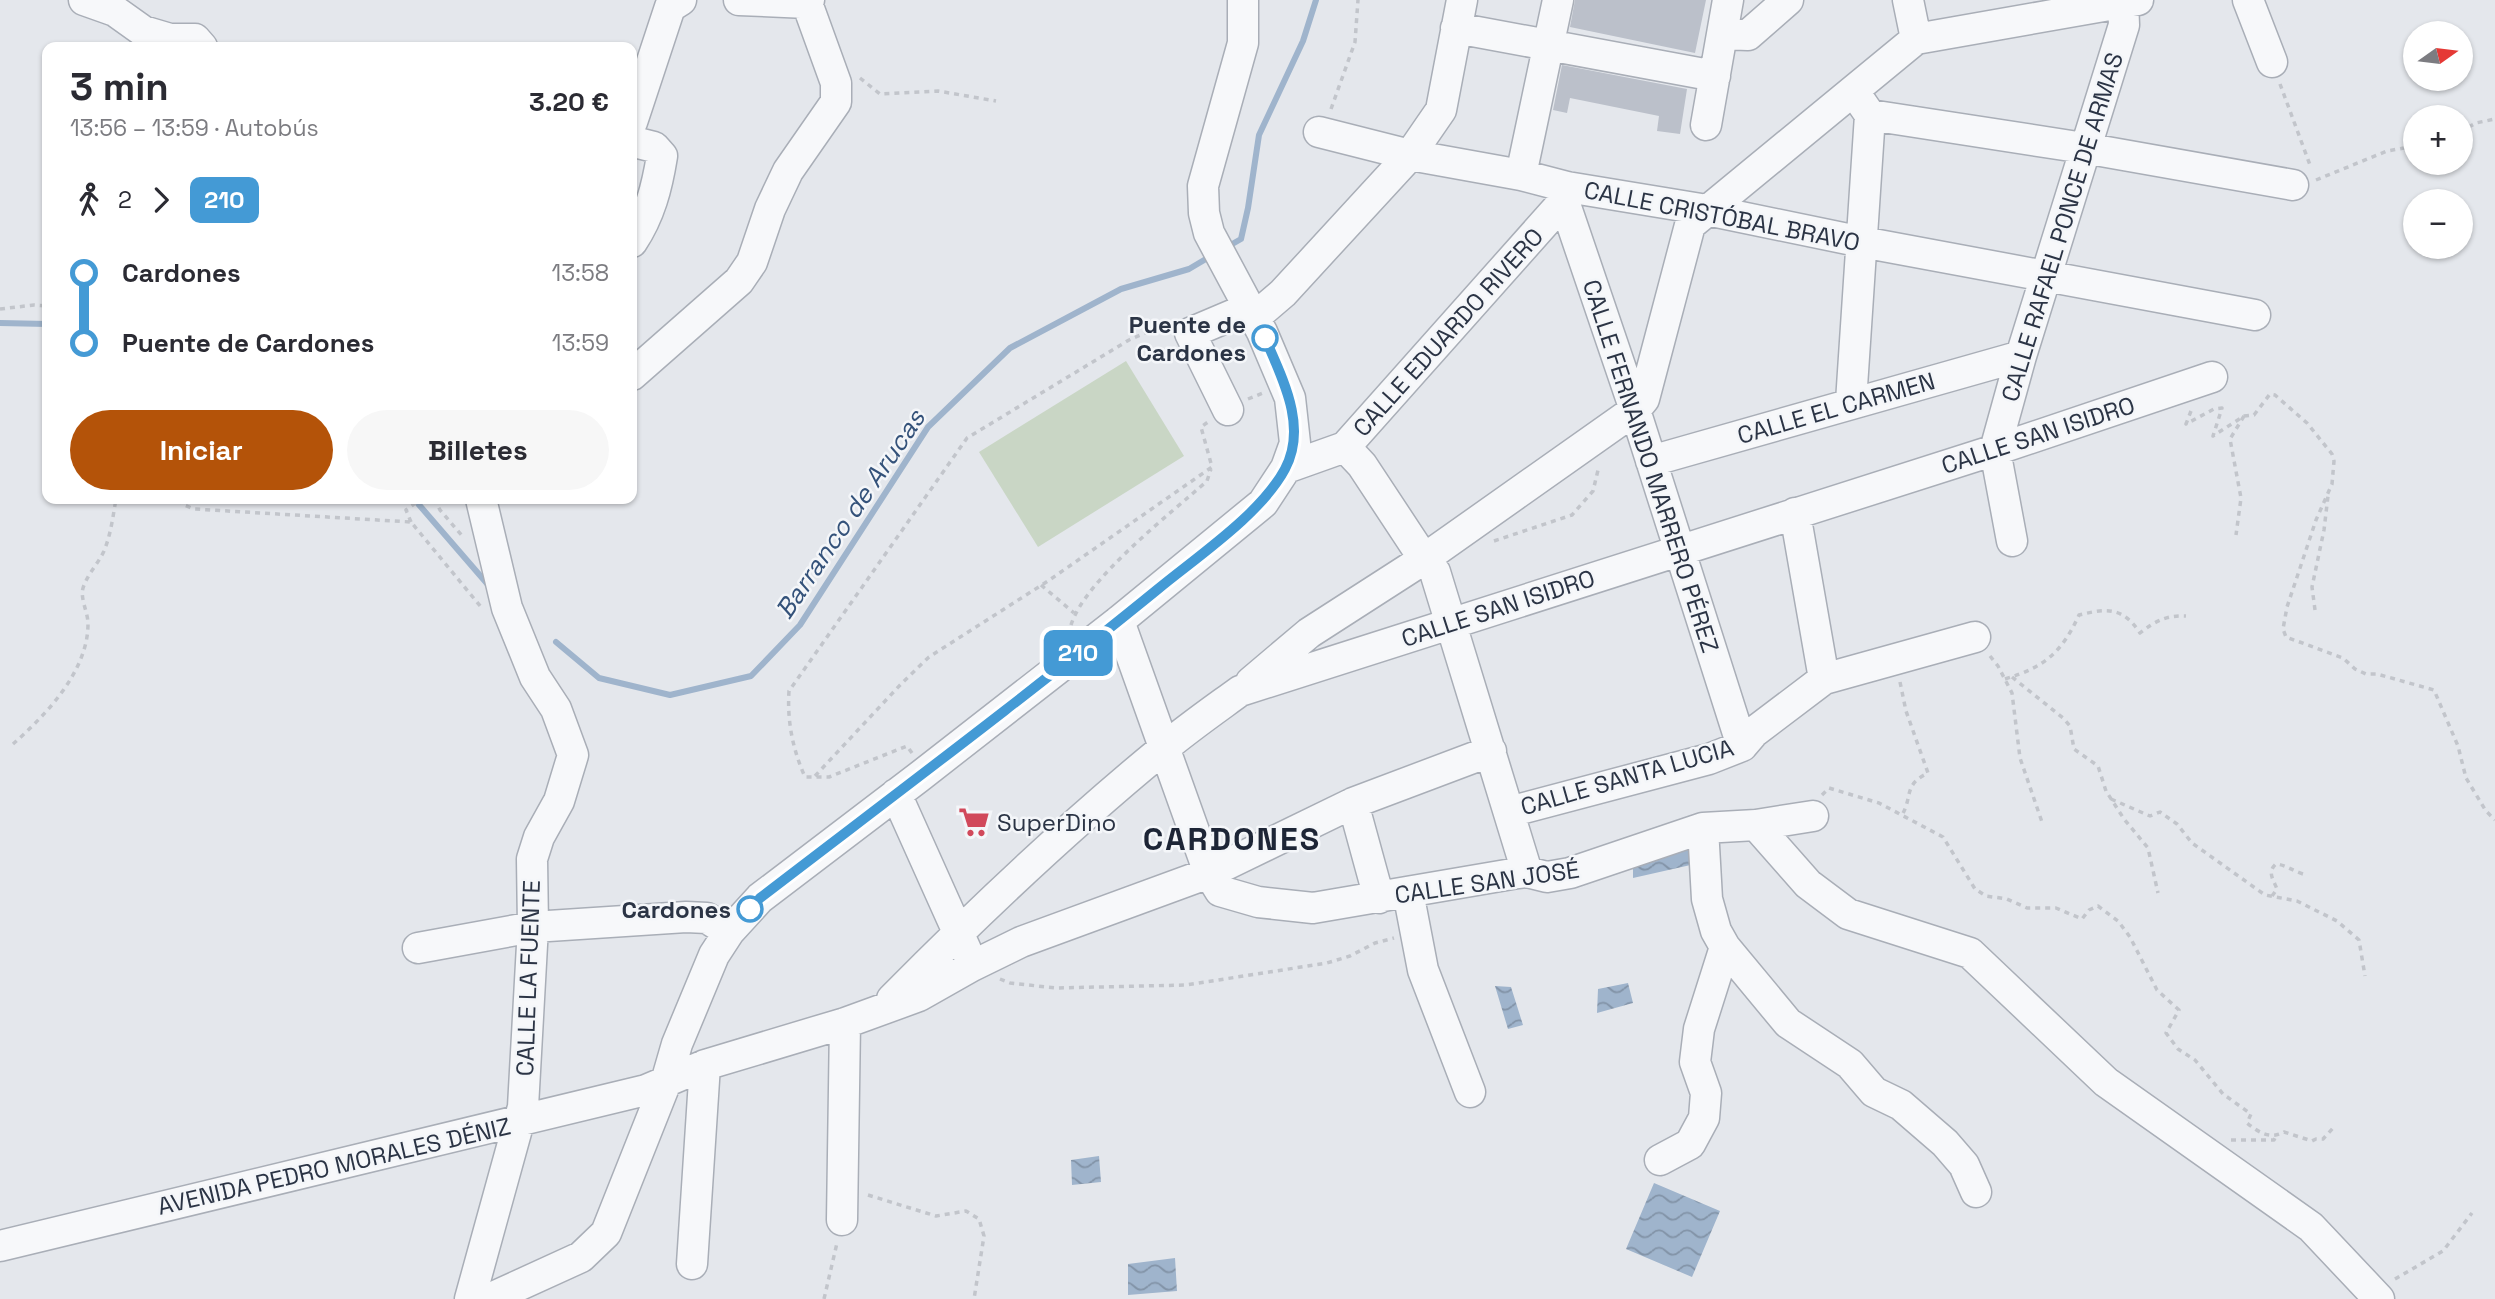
<!DOCTYPE html>
<html lang="es">
<head>
<meta charset="utf-8">
<style>
  body { margin:0; font-family:"Space Grotesk",sans-serif; background:#f7f7f7; color:#2b2b33; height:100vh; display:flex; flex-direction:column; font-size:26px; white-space:nowrap }
  * { box-sizing:border-box; margin:0 }
  p { font-size:23px; color:#7c7c81 }
  .icon { flex:none; width:38px; height:38px; fill:none; stroke:currentColor; stroke-width:2; stroke-linecap:round; stroke-linejoin:round }
  .map { position:relative; flex:1; overflow:hidden }
  .sheet { position:absolute; left:42px; top:42px; width:595px; height:462px; display:flex; flex-direction:column; background:#fff; border-radius:14px; box-shadow:0 2px 5px #0004 }
  .sheet>* { flex:none }
  .badge { padding:0 14px; border-radius:10px; font-size:24px; line-height:46px }
  .needle { width:46px; rotate:76deg }
  .tools { position:absolute; left:2403px; top:21px; display:grid; gap:14px }
  .tools a { display:grid; place-items:center; width:70px; height:70px; border-radius:50%; background:#fff; box-shadow:0 2px 5px #0004; font-size:35px }
  .map>.badge { position:absolute; translate:-50% -50%; box-shadow:0 0 0 4px #fff }
  .legs { display:flex; align-items:center; gap:10px; height:77px; padding:0 28px; font-size:23px }
  .legs p { margin-inline-start:auto }
  .head { display:flex; align-items:center; justify-content:space-between; height:119px; padding:0 28px }
  h1 { font-size:38px; font-weight:700; line-height:52px }
  .button { display:flex; gap:14px; margin-top:auto; padding:14px 28px }
  .button a { flex:1; height:80px; border-radius:42px; background:#b45309; color:#fff; font-size:28px; font-weight:700; line-height:80px; text-align:center }
  .button a+a { background:#f7f7f7; color:#2b2b33 }
  ul { padding:0 28px; list-style:none }
  li { display:flex; align-items:center; gap:24px; height:70px; font-size:26px }
  li i { display:grid; place-items:center; width:10px; height:100%; margin:0 9px; background:currentColor }
  li i::after { content:''; width:18px; height:18px; margin:-9px; border:5px solid; border-radius:50%; background:#fff }
  li p { margin-inline-start:auto }
  li:first-child i { background:linear-gradient(#0000 50%,currentColor 0) }
  li:last-child i { background:linear-gradient(currentColor 50%,#0000 0) }
  .map>svg:first-child { display:block }
</style>
</head>
<body>
<div class="map">
<svg width="2495" height="1299" viewBox="0 0 2495 1299">
  <defs>
    <pattern id="water-waves" width="16" height="10" patternUnits="userSpaceOnUse" patternTransform="scale(1.75)"><rect width="16" height="10" fill="#9fb4cc"/><path d="M0 5q4-4 8 0t8 0" fill="none" stroke="#8293a7"/></pattern>
  </defs>
  <rect width="100%" height="100%" fill="#e4e7ec"/>
  <path fill="#c9d6c5" d="M1126,361l58,95 -146,91 -59,-95z"/>
  <path fill="url(#water-waves)" d="M1692,846l3,18 -62,14v-16z
    M1628,983l5,20 -36,10 1,-24z
    M1495,986l16,1 12,38 -15,4z
    M1099,1156l2,26 -29,3 -1,-25z
    M1654,1183l66,28 -28,66 -66,-28z
    M1175,1258l2,33 -49,4v-31z"/>
  <g fill="none" stroke-linecap="round" stroke-linejoin="round">
    <path stroke="#9fb4cc" stroke-width="6" d="M1227,247l14,-8 7,-31 11,-73 44,-94 13,-41
      M0,323l47,1
      M414,499l76,88
      M556,642l43,36 71,17 81,-19 49,-51 128,-198 82,-79 111,-59 68,-20 22,-13"/>
  </g>
  <path fill="#bbc0ca" d="M1575,0h131l-11,53 -125,-26z
    M1562,65l125,24 -7,45 -23,-3 2,-15 -89,-18 -3,15 -14,-3z"/>
  <g fill="none" stroke-linecap="round" stroke-linejoin="round">
    <defs>
      <path id="minor" d="M84,0l31,11 28,20 27,8h25l7,8
        M739,0l68,3
        M1908,0l8,39
        M2248,0l24,62
        M1456,28l259,48
        M1722,34l26,1 40,-35
        M1870,115l214,33 209,37
        M632,122l38,-115 11,-7
        M1706,125l22,-125
        M1319,132l91,23 31,-45 21,-110
        M632,136l2,6 20,5 8,9c-5,31 -12,59 -30,86
        M1521,175l37,-175
        M1567,187l-3,14 71,209 107,336
        M1255,317l28,-24 127,-138 111,20 46,12 140,23 155,32 393,73
        M632,375l107,-94 13,-19 18,-53 18,-38 48,-69v-19l-29,-80 2,-3
        M1851,402l19,-287 -11,-16
        M1228,410l-38,-77 59,-25
        M1345,447l17,18 62,94 11,13 92,300
        M1651,461l370,-105
        M1286,468l59,-21 219,-246
        M1795,513l29,166
        M2012,541l-17,-91 26,-94 103,-331 -1,-25
        M1119,621l90,252 11,18 38,11 55,6 205,-35 9,-1 20,5 23,-4 133,-45 53,-3 57,-9
        M1251,682l58,-49 115,-74 211,-149 9,-11 46,-174 226,-186 222,-39
        M896,794l70,156
        M1353,803l26,95
        M1509,812l200,-53 33,-13 12,-14 70,-53 151,-42
        M1756,825l52,59 40,30 122,39 136,129 205,145 68,72
        M1703,828l4,71 9,32 9,16 63,76 62,41 24,28 27,13 44,38 19,22 12,27
        M1408,892l15,78 47,122
        M418,948l115,-21 153,-10 21,1 22,14
        M892,999c86,-87 176,-172 271,-250 25,-21 51,-39 77,-58l755,-241 217,-73
        M1660,1160l30,-16 14,-26 2,-25 -11,-31 4,-33 26,-82
        M842,1220l3,-197
        M0,1246l646,-156 59,-25 140,-42 74,-27 53,-30 49,-24 188,-69 144,-70 138,-52
        M692,1264l13,-199
        M470,1299l53,-192 10,-180 -1,-68 7,-22 20,-36 14,-46 -17,-46 -21,-32 -28,-69 -26,-109
        M489,1299l92,-42 25,-24 60,-151 11,-38 37,-89 15,-23 31,-34 159,-121 200,-156 144,-118 23,-35 9,-25 -5,-45 -28,-66 -53,-99 -5,-20 -1,-27 40,-143v-43"/>
    </defs>
    <use href="#minor" stroke="#a9aeb7" stroke-width="33"/>
    <path stroke="#c2c5cb" stroke-width="3.5" stroke-dasharray="5 5" stroke-linecap="butt" d="M860,78l20,16 58,-3 58,10
      M2280,84l30,81
      M1331,109l24,-67 3,-42
      M2460,132l16,-9 19,-4
      M2316,180l71,-29 28,-5
      M0,309l34,-4 13,1
      M1248,399l15,-6
      M2191,411l-5,13 28,-15 8,-1 -9,28 31,-20 -14,23 11,59 -5,37
      M2244,416l10,-1 16,-21 5,1 32,28 25,31 2,7 -2,23 -16,36 -29,87 -4,22 3,8 57,21 12,11 11,5h11l57,16 24,56 8,32 20,33 9,9
      M179,499l3,5 12,5 217,13 70,85
      M434,499l6,11 24,28
      M411,522l-5,-12 15,-11
      M1494,541l78,-26 21,-24 6,-25
      M1041,585l33,28
      M2315,610l-3,-23 12,-57 4,-34
      M1071,625c14,-45 99,-111 136,-144l4,-12
      M1990,656l8,10 14,27 8,65 23,67
      M2012,677l51,41 7,8 4,23 24,17 8,25 18,28 24,29 10,45
      M2005,679c40,-12 57,-27 74,-64 28,-7 44,-8 61,18 15,-12 27,-18 46,-17
      M1900,682l6,29 22,62c-25,12 -15,23 -26,42
      M13,744c33,-29 75,-73 75,-120 0,-12 -8,-25 -5,-36 5,-15 15,-24 21,-37 7,-17 9,-35 12,-52
      M912,753l-5,-7 -78,31h-24c-12,-27 -18,-55 -16,-86l178,-253 162,-98 30,-13 9,2
      M815,776l86,-92 28,-27 119,-76 164,-114 -11,-40 7,-5
      M1822,795l7,-7 50,15 64,34 32,52 11,7 21,3 20,9h29l26,11 7,-9 9,-4 20,15 12,16 27,53 22,20 -13,23 12,16 17,11 28,34 28,20 -4,9c11,9 23,17 37,9l28,9 4,-2h7l11,-12
      M2111,799l39,17 10,-4 17,12 15,19 73,52 32,6 40,20 22,19 6,36
      M2272,896l5,-7c-4,-10 -10,-17 -1,-25 10,1 17,7 27,10
      M1000,979l10,4 46,5 130,-3 141,-22 23,-7 25,-13 19,-5
      M2231,1140h43l2,-4
      M868,1195l68,21 30,-5 13,8 5,17 -10,63
      M2395,1279l48,-28 29,-38
      M824,1299l13,-56"/>
    <use href="#minor" stroke="#f7f8fa" stroke-width="30"/>
  </g>
  <g fill="none" stroke-linecap="round" stroke-linejoin="round">
    <defs>
      <path id="line-1" d="M750,909l10,-11c133,-102 268,-203 398,-309 40,-33 103,-75 127,-120 23,-43 -3,-91 -20,-131"/>
    </defs>
    <use href="#line-1" stroke="#fff" stroke-width="16"/>
    <use href="#line-1" stroke="#449ad5" stroke-width="10"/>
  </g>
  <defs>
    <symbol id="supermarket-bare" viewBox="-9 -9 18 18"><path d="M-6-5.5h2.5l.6 2H6L4.5 2H-2.5L-4.4-4H-6ZM-1.5 3.2a1.3 1.3 0 1 0 .1 0ZM3 3.2a1.3 1.3 0 1 0 .1 0Z" fill="#d1495b" stroke="#f4f6f9" stroke-width="2.5" paint-order="stroke"/></symbol>
  </defs>
  <g fill-rule="evenodd">
    <use href="#supermarket-bare" x="952" y="800" width="44" height="44"/>
  </g>
  <g fill="#fff" stroke="#449ad5" stroke-width="3.5">
    <circle cx="1265" cy="338" r="12"/>
    <circle cx="750" cy="909" r="12"/>
  </g>
  <g text-anchor="middle" dominant-baseline="central" stroke-width="5" stroke-linejoin="round" paint-order="stroke">
    <g font-size="24" fill="#2b3445" stroke="#f4f6f9">
      <text transform="translate(1722 216) rotate(11)">CALLE CRISTÓBAL BRAVO</text>
      <text transform="translate(2062 227) rotate(-73)">CALLE RAFAEL PONCE DE ARMAS</text>
      <text transform="translate(1448 332) rotate(-48)">CALLE EDUARDO RIVERO</text>
      <text transform="translate(1836 408) rotate(-16)">CALLE EL CARMEN</text>
      <text transform="translate(2038 435) rotate(-18)">CALLE SAN ISIDRO</text>
      <text transform="translate(1651 466) rotate(72)">CALLE FERNANDO MARRERO PÉREZ</text>
      <text transform="translate(1498 608) rotate(-18)">CALLE SAN ISIDRO</text>
      <text transform="translate(1627 777) rotate(-16)">CALLE SANTA LUCIA</text>
      <text transform="translate(1487 882) rotate(-8)">CALLE SAN JOSÉ</text>
      <text transform="translate(528 978) rotate(-88)">CALLE LA FUENTE</text>
      <text transform="translate(334 1166) rotate(-13)">AVENIDA PEDRO MORALES DÉNIZ</text>
    </g>
    <g font-size="24" font-weight="bold" fill="#2b3445" stroke="#f4f6f9" text-anchor="end">
      <text x="1246" y="324">Puente de<tspan x="1246" dy="28">Cardones</tspan></text>
      <text x="731" y="909">Cardones</text>
    </g>
    <g font-size="24" fill="#2b3445" stroke="#f4f6f9" text-anchor="start">
      <text x="997" y="822">SuperDino</text>
    </g>
    <g font-size="26" font-style="italic" fill="#34527a" stroke="#f4f6f9">
      <text transform="translate(850 514) rotate(-56)">Barranco de Arucas</text>
    </g>
    <g font-size="32" font-weight="bold" letter-spacing="2" fill="#1d2536" stroke="#f4f6f9">
      <text x="1232" y="839">CARDONES</text>
    </g>
  </g>
</svg>
<div class="tools">
<a><svg class="needle" viewBox="-14 -14 28 28"><path d="M0-13l5 13h-10z" fill="#e53935"/><path d="M0 13l5-13h-10z" fill="#7c7c81"/></svg></a>
<a>+</a>
<a>−</a>
</div>
<b class="badge" style="left:1078px;top:653px;background:#449ad5;color:#fff">210</b>
<section class="sheet">
<div class="head"><div><h1>3 min</h1><p>13:56 – 13:59 · Autobús</p></div><b>3.20 €</b></div>
<div class="legs"><svg class="icon" aria-label="walk" viewBox="0 0 24 24"><circle cx="13" cy="4" r="2"/><path d="M13 8l-2 6 4 7M11 14l-3 7M7 12l3-4h3l4 4"/></svg>2<svg class="icon" aria-label="forward" viewBox="0 0 24 24"><path d="M9 5l7 7-7 7"/></svg><b class="badge" style="background:#449ad5;color:#fff">210</b></div>
<ul>
<li><i style="color:#449ad5"></i><b>Cardones</b><p>13:58</p></li>
<li><i style="color:#449ad5"></i><b>Puente de Cardones</b><p>13:59</p></li>
</ul>
<div class="button"><a>Iniciar</a><a>Billetes</a></div>
</section>
</div>
</body>
</html>
